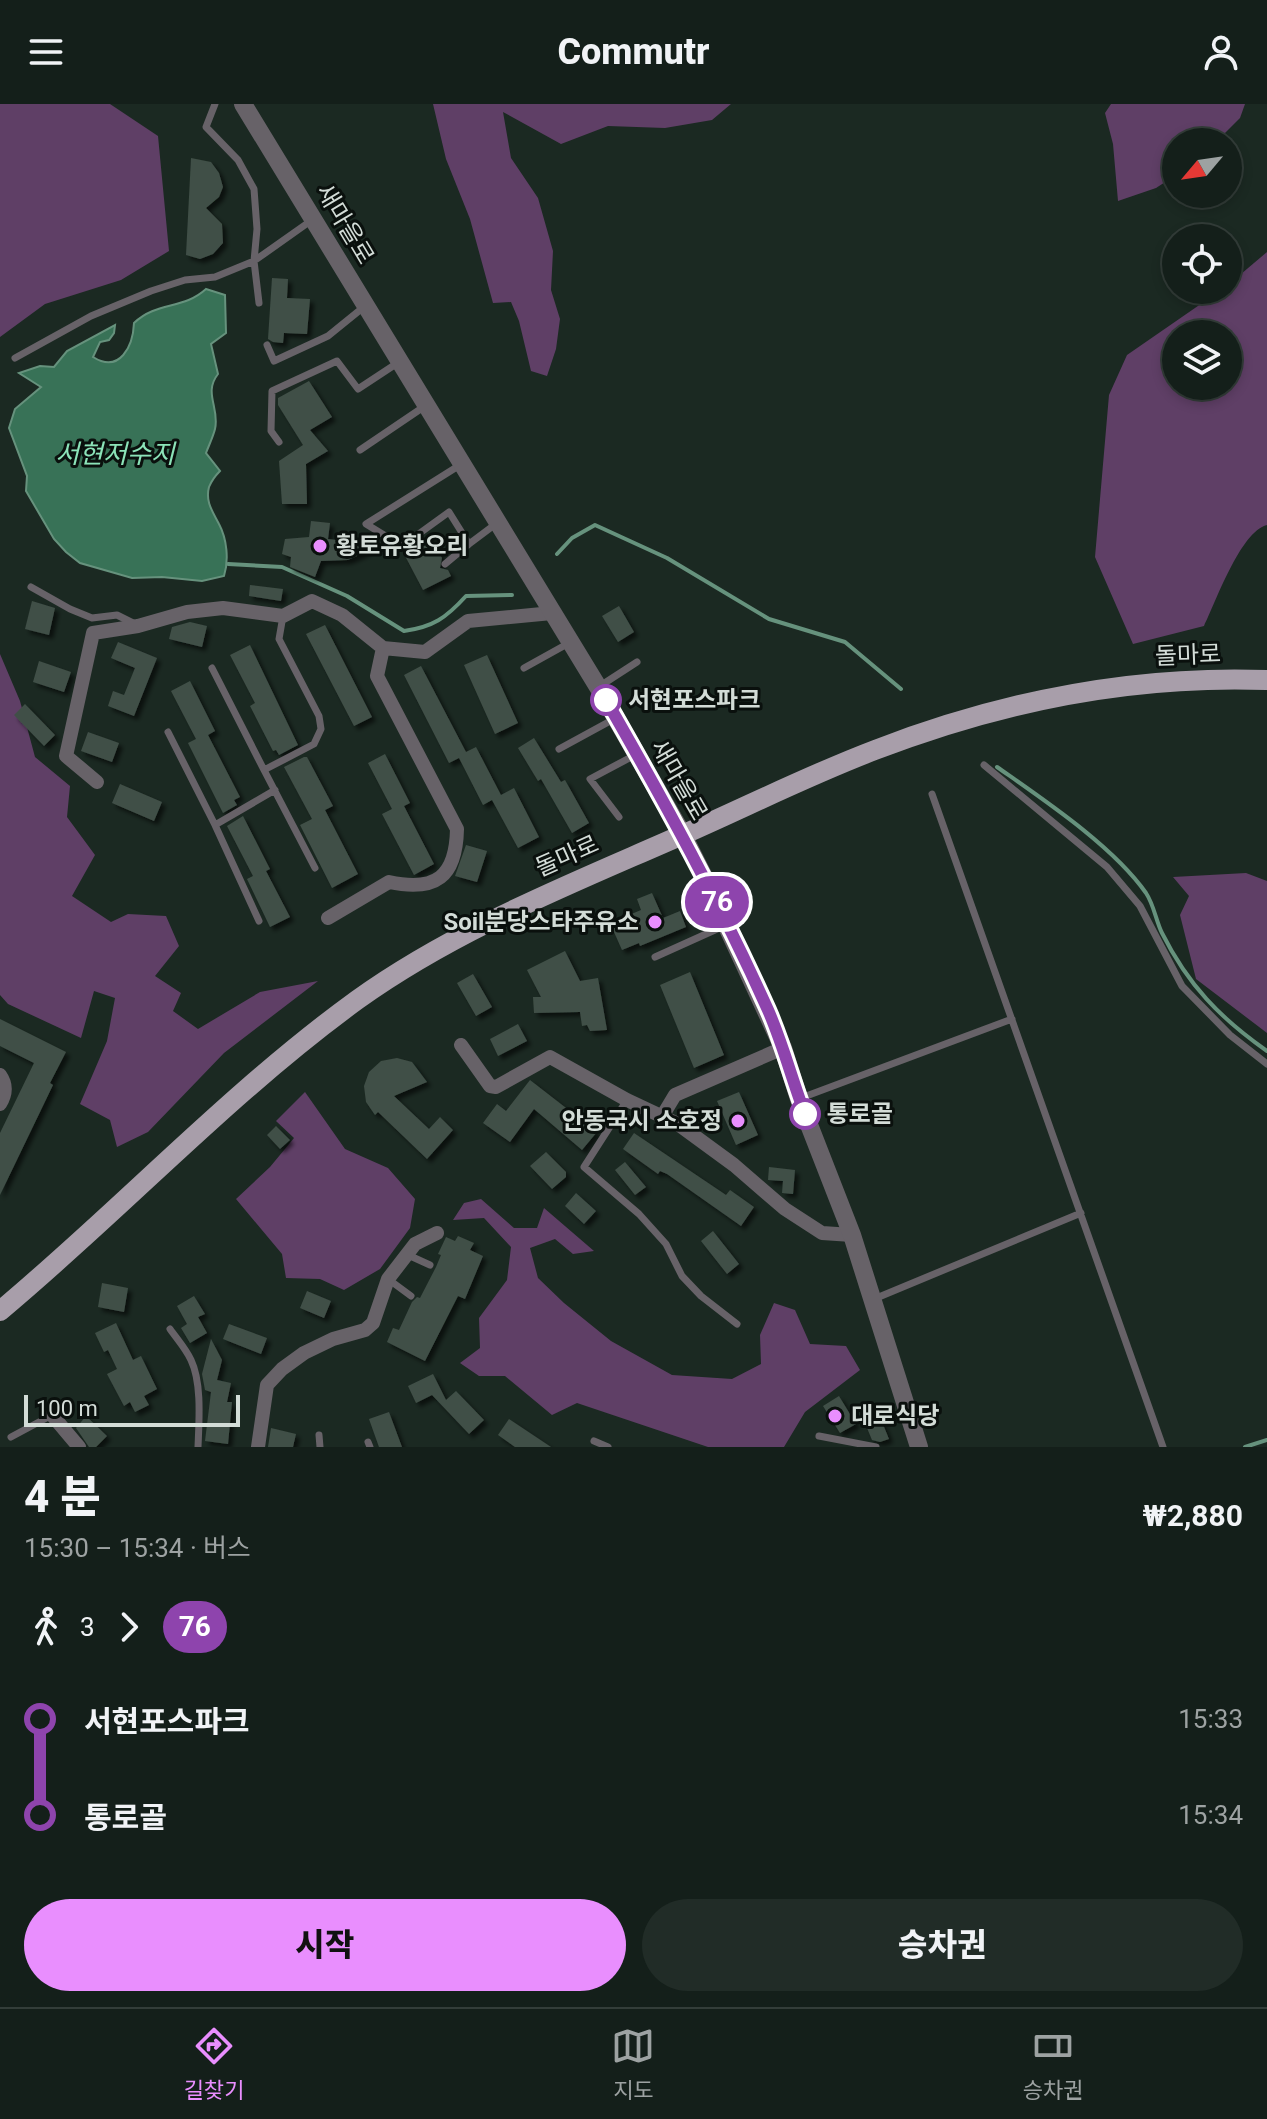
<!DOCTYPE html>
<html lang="ko">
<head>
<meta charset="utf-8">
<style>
  body { margin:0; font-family:Roboto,"Noto Sans KR",sans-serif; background:#212c27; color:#f1f3f6; height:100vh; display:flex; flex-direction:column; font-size:30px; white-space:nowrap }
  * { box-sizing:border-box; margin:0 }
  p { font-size:26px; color:#9da2a2 }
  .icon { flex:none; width:44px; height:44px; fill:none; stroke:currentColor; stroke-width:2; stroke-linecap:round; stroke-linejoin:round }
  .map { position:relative; height:1343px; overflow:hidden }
  .side { display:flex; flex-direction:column; background:#141f1a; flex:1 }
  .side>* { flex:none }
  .badge { padding:0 16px; border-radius:26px; font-size:28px; line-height:52px }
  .needle { width:52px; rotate:241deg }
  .tools { position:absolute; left:1162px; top:24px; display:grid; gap:16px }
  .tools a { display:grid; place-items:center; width:80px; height:80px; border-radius:50%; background:#141f1a; box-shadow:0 4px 12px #0003,0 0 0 2px #333d39; font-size:40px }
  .scale { position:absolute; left:24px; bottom:20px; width:216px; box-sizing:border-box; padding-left:8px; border:4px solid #d3dcd7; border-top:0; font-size:22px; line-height:28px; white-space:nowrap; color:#d3dcd7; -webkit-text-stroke:6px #0a100d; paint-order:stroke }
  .map>.badge { position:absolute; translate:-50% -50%; box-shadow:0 0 0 4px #fff }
  .legs { display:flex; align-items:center; gap:12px; height:88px; padding:0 24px; font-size:26px }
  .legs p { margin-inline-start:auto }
  .headline { display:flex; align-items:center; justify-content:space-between; height:136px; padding:0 24px }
  h1 { font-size:44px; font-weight:800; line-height:60px }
  .button { display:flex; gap:16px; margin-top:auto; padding:16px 24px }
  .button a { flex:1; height:92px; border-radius:48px; background:#e98efe; color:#111; font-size:32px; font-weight:800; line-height:92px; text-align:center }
  .button a+a { background:#212c27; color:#f1f3f6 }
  ul { padding:0 24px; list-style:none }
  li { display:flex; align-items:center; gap:28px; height:96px; font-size:30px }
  li i { display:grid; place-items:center; width:12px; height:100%; margin:0 10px; background:currentColor }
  li i::after { content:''; width:20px; height:20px; margin:-10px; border:6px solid; border-radius:50%; background:#141f1a }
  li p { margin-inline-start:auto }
  li:first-child i { background:linear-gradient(#0000 50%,currentColor 0) }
  li:last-child i { background:linear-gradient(currentColor 50%,#0000 0) }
  header { display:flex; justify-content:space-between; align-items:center; height:104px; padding:0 24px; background:#141f1a; font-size:36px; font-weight:800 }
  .dock { display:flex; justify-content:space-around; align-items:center; height:112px; border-top:2px solid #333d39; background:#141f1a; font-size:22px; color:#9da2a2 }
  .dock a { display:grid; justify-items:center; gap:4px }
  .dock .selected { color:#e98efe }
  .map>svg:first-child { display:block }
</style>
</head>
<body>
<header><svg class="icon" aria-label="menu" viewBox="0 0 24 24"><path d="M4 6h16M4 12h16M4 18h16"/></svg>Commutr<svg class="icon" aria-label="person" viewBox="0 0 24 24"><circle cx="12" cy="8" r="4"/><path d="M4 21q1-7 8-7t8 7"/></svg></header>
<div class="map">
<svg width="1267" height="1343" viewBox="0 0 1267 1343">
  <defs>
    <filter id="shadow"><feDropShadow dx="4" dy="4" stdDeviation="2" flood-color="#0009"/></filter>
  </defs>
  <rect width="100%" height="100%" fill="#1b2922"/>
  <path fill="#5f3f66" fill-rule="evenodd" d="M0,0h110l48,32 11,115 -48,29 -76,24 -45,33z
    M433,0h298l-19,16 -47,8 -57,-2 -47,18 -58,-32 8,46 27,40 15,53 -2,39 9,29 -4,30 -9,27 -16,-5 -12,-50 -8,-19 -18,1 -23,-84 -24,-60z
    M1111,0h134l-5,14 -24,24h-40v33l-20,13 -38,13 -5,-57 -8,-31z
    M1267,148v273c-27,7 -51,77 -63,101l-71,18 -38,-87 14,-162 18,-40 94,-65h7v-5zM1176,230h52v52h-52z
    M0,550l20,47 15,56 35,29 -3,31 28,38 -23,41 39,26 17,-8 38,2 13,30 -24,30 26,17 -8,18 25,18 62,-37 58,-11 -94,72 -76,79 -31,15 -7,-27 -30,-16 27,-63 8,-43 -21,-7 -13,47 -73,-34 -8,-9z
    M1246,769l21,8v152l-71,-54 -16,-64 9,-19 -16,-19z
    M305,988l40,57 43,19 27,31 -5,29 -30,41 -36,21 -24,-11 -34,-1 -4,-24 -46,-55 34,-32 24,-29 -18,-17z
    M481,1095l33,29h23l7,-20 50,43 -21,3 -18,-15 -25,9 8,30 26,25 47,38 61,34 60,4 29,-15 -1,-29 14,-32 21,7 15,34 36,2 14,24 -55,42 -21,35h-76l-131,-44 -25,12 -47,-39h-26l-19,-13 20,-15 -1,-30 28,-38 4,-33 -27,-29 -31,2 11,-17z"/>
  <path fill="#387257" stroke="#66927d" stroke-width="2" d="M206,185l19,6 1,38 -15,11 7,30c-15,19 2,34 -3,55 -2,8 -6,16 -9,24l14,18c-4,4 -9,11 -11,16 -4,15 4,25 10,37 8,15 10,36 5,52l-22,5 -40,-4 -30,1 -52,-15 -14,-11 -12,-13 -28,-48 1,-15 -18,-48 6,-19 26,-22 -22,-14 21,-7 14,1 13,-16 48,-26 -1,8 -5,7 -9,2 -7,15c27,17 40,-11 41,-34 23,-22 49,-13 72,-34z"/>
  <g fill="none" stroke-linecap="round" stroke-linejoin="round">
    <path stroke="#66927d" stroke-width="4" d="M557,450l15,-16 23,-13 72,33 102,61 76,23 56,47
      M228,460l54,3 65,29 57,35c29,-4 42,-13 62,-35l46,-1
      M997,663c47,33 116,79 149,126 8,12 10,28 16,40 26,52 58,85 105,118
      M1245,1343l22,-7"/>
  </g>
  <path fill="#404f47" filter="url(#shadow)" d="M191,54l20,4 8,11 4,14 -4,10 -13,11 16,16 1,19 -10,11 -13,5 -14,-4z
    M272,174l16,1 -1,19 23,1 -3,35 -23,-1 -1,10 -10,-1 -5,-3z
    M309,277l23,36 -22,13 18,21 -22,13 1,40h-25l-3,-43 24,-16 -25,-40v-7z
    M311,417l19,2 -2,16 18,2 22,10 -20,9 -27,1 -6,16 -25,-10 1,-10 -9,-3 3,-15 24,-2z
    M430,433l12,21 -2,10 8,2 3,6 -28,14 -20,-38z
    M250,481l33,4 -2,12 -32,-5z
    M32,497l23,7 -6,27 -24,-6z
    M619,502l15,26 -16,10 -16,-26z
    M190,518l17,4 -5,21 -33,-8 3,-12z
    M325,521l47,92 -18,9 -48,-92z
    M118,538l39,16 -23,58 -26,-10 5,-15 11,4 11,-27 -24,-10z
    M250,541l48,100 -19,10 -3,-5 -3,1 -23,-45 5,-3 -25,-48z
    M487,551l31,68 -23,11 -31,-69z
    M39,557l32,11 -7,20 -31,-10z
    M421,562l45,86 10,-5 25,48 13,-7 25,49 -21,11 -26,-48 -9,5 -24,-47 -10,5 -45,-88z
    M190,577l25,50 -7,4 32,62 -6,3 3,5 -14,8 -35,-70 8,-4 -25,-48z
    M25,600l30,31 -11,11 -30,-31z
    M88,628l31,11 -7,19 -31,-11z
    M534,634l27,44 4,-2 24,43 -17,10 -31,-54 -3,2 -20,-33z
    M385,650l25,49 -6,3 30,58 -20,11 -32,-61 10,-5 -24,-46z
    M304,653h3l26,49 -8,4 33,64 -26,14 -32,-63 12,-6 -28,-52z
    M120,680l42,18 -8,19 -42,-18z
    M243,712l27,53 -4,2 24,46 -20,10 -23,-48 6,-3 -26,-50z
    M466,741l21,6 -10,31 -22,-6z
    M652,789l11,25 17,-7 6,16 -46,19 -1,-3 -17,7 -12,-27 31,-13 -4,-11z
    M565,847l15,30 18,-3 9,52 -17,1 -3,-6 -5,1 -2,-14 -46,1 -1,-16h8l-14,-27z
    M690,868l34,83 -30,13 -34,-83z
    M473,870l19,33 -16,9 -19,-33z
    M0,915l66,33 -16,31 3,2 -53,110v-62l34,-70 -34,-17z
    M518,920l9,17 -29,15 -8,-17z
    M397,954l15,4 15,20 -33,14 35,33 11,-12 13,13 -26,29 -49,-47 -3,3 -9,-13 -2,-16 5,-14 12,-11z
    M530,976l67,52 -15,18 -48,-41 -24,33 -27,-19 14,-19 9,7z
    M739,988l19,43 -22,10 -19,-44z
    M276,1022l14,14 -10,9 -13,-14z
    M634,1029l92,62 4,-5 24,17 -13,19 -74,-52 -7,-3 -2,3 -35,-25z
    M546,1048l20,20v5l-14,12 -22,-23z
    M625,1058l21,25 -11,8 -20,-25z
    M769,1063l26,3 -2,24 -11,-1 1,-12 -15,-1z
    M576,1089l20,18 -12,13 -19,-18z
    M713,1127l26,33 -12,10 -26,-33z
    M458,1132l16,7 -4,7 13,6 -18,43 -7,-3 -33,65 -38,-19 6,-14 6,2 13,-28 5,-5 3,1 16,-31 5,-12 -3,-1 8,-17 9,4z
    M102,1179l26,5 -4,24 -26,-5z
    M307,1187l24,10 -7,17 -24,-10z
    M194,1192l11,18 -7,3 9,16 -17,10 -9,-15 6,-4 -10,-18z
    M116,1219l17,37 8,-4 16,33 -13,7 5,9 -14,7 -5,-10 -6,4 -17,-32 10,-5 -9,-19 -4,2 -9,-19z
    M229,1220l38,14 -6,16 -38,-15z
    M211,1235l11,21 -5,20 14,3 -4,19h5l-4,42 -23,-3 6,-49 -6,-2 -3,-16z
    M433,1270l13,26 10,-9 28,29 -15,14 -37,-39 -16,8 -8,-17z
    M839,1292l17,28 -16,9 -17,-27z
    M389,1308l13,35h-23l-10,-28z
    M86,1312l21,20 -11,11h-7l-13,-19z
    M880,1313l9,22 -9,3 -8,-2 -7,-17z
    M509,1315l42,28h-36l-17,-12z
    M271,1324l25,6 -3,13h-25z"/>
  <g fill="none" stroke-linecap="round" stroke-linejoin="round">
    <path stroke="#676268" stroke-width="7" d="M215,0l-9,23 32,33 16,29 3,40 -3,32 5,42
      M267,241l7,16 54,-25 37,-30
      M15,254l76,-42 60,-25 34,-11 30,-3 39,-16 58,-41
      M279,338l-8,-11 1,-40 65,-30 21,28 41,-27
      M360,346l65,-44
      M460,361l-94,59 36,22 47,-34 20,32 28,-21
      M445,460l24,-20
      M31,483l39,22 22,9 25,-3 16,8
      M212,564l52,102 50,-26 7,-15 -2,-13 -40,-77 4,-23
      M524,564l45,-25
      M600,582l37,-24
      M168,628l47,93 60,-35
      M559,645l55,-30
      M984,661l123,102 33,39 42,80 48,49 37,29
      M264,666l51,98
      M932,690l231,653
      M619,713l-29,-38 45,-24
      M215,721l44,96
      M655,853l71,-32
      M801,994l211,-79
      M627,996l-43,67 55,47 27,30 16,32 19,20 36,28
      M408,1151l22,10
      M388,1175l23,17
      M874,1195l207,-86
      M170,1225c7,10 16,20 21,31 11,23 8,61 7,87
      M319,1331l1,12
      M819,1332l57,11
      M11,1333l41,-22
      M594,1337l14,6
      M368,1338l2,5"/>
    <path stroke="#676268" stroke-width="14" d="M97,678l-31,-26 27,-123 45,-7 49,-14 36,-4 60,8 29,-15 30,14 41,33 42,4 43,-31 84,-8
      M328,814l61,-36c47,10 67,-5 68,-53l-80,-153 6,-28
      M461,941l29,41 6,1 54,-30 77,43 51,24 56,41 51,44 37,24 30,2
      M0,971c7,10 6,19 0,29
      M663,1011l12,-20 108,-47
      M52,1311l27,32
      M258,1343l9,-62 15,-16 22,-16 29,-14 32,-9 8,-7 15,-44 27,-35 22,-11"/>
    <path stroke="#676268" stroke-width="18" d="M243,0l355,583 85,148 22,44 78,169 16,51 53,136 67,212"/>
    <path stroke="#a89eaa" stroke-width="20" d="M0,1207c121,-101 229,-218 357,-311 99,-71 214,-116 325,-165 64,-28 127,-60 193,-85 127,-49 256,-75 392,-70"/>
  </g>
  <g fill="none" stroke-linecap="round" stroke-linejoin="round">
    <defs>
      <path id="line-1" d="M606,596c58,101 114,203 162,310 15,34 24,70 37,104"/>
    </defs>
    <use href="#line-1" stroke="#fff" stroke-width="18"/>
    <use href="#line-1" stroke="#8e44ad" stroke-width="12"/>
  </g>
  <g fill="#e98efe" stroke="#0a100d" stroke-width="3">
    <circle cx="320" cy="442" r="8"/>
    <circle cx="655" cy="818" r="8"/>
    <circle cx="738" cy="1017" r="8"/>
    <circle cx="835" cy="1312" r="8"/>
  </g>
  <g fill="#fff" stroke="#8e44ad" stroke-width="4">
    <circle cx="606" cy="596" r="14"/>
    <circle cx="805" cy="1010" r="14"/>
  </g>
  <g text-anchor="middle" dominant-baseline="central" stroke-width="6" stroke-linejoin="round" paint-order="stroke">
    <g font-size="24" fill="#d3dcd7" stroke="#0a100d">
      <text transform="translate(345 120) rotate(59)">새마을로</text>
      <text transform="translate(1188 551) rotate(-2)">돌마로</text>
      <text transform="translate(679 676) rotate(60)">새마을로</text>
      <text transform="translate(567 752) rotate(-24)">돌마로</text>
    </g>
    <g font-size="24" font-weight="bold" fill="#d3dcd7" stroke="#0a100d" text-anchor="start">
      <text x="336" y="442">황토유황오리</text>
      <text x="639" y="818" text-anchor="end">Soil분당스타주유소</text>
      <text x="722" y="1017" text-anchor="end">안동국시 소호정</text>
      <text x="851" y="1312">대로식당</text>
    </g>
    <g font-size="24" font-weight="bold" fill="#d3dcd7" stroke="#0a100d" text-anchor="start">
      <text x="628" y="596">서현포스파크</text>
      <text x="827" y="1010">통로골</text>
    </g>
    <g font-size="26" font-style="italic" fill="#8ce4b9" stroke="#0a100d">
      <text x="115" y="350">서현저수지</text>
    </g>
  </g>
</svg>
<div class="tools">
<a><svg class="needle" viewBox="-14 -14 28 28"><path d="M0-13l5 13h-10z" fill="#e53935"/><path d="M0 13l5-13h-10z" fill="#9da2a2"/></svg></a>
<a><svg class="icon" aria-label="locate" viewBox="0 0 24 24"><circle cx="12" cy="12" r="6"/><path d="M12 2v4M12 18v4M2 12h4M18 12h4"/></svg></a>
<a><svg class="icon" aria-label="layers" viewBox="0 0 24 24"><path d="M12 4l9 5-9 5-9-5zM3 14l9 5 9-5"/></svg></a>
</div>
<div class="scale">100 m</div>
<b class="badge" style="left:717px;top:798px;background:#8e44ad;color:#fff">76</b>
</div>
<section class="side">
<div class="headline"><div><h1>4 분</h1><p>15:30 – 15:34 · 버스</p></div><b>₩2,880</b></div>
<div class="legs"><svg class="icon" aria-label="walk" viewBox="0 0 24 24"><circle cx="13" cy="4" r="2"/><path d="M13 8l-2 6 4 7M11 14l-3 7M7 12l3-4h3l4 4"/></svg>3<svg class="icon" aria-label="forward" viewBox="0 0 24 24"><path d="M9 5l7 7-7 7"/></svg><b class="badge" style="background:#8e44ad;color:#fff">76</b></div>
<ul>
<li><i style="color:#8e44ad"></i><b>서현포스파크</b><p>15:33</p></li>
<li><i style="color:#8e44ad"></i><b>통로골</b><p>15:34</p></li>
</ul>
<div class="button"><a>시작</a><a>승차권</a></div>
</section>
<nav class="dock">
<a class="selected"><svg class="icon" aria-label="directions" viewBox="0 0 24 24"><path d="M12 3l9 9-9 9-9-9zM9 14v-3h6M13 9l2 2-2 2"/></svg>길찾기</a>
<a><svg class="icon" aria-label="map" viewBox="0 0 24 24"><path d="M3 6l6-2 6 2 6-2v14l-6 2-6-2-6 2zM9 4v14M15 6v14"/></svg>지도</a>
<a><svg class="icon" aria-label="tickets" viewBox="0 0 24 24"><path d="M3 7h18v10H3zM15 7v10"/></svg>승차권</a>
</nav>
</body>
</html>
